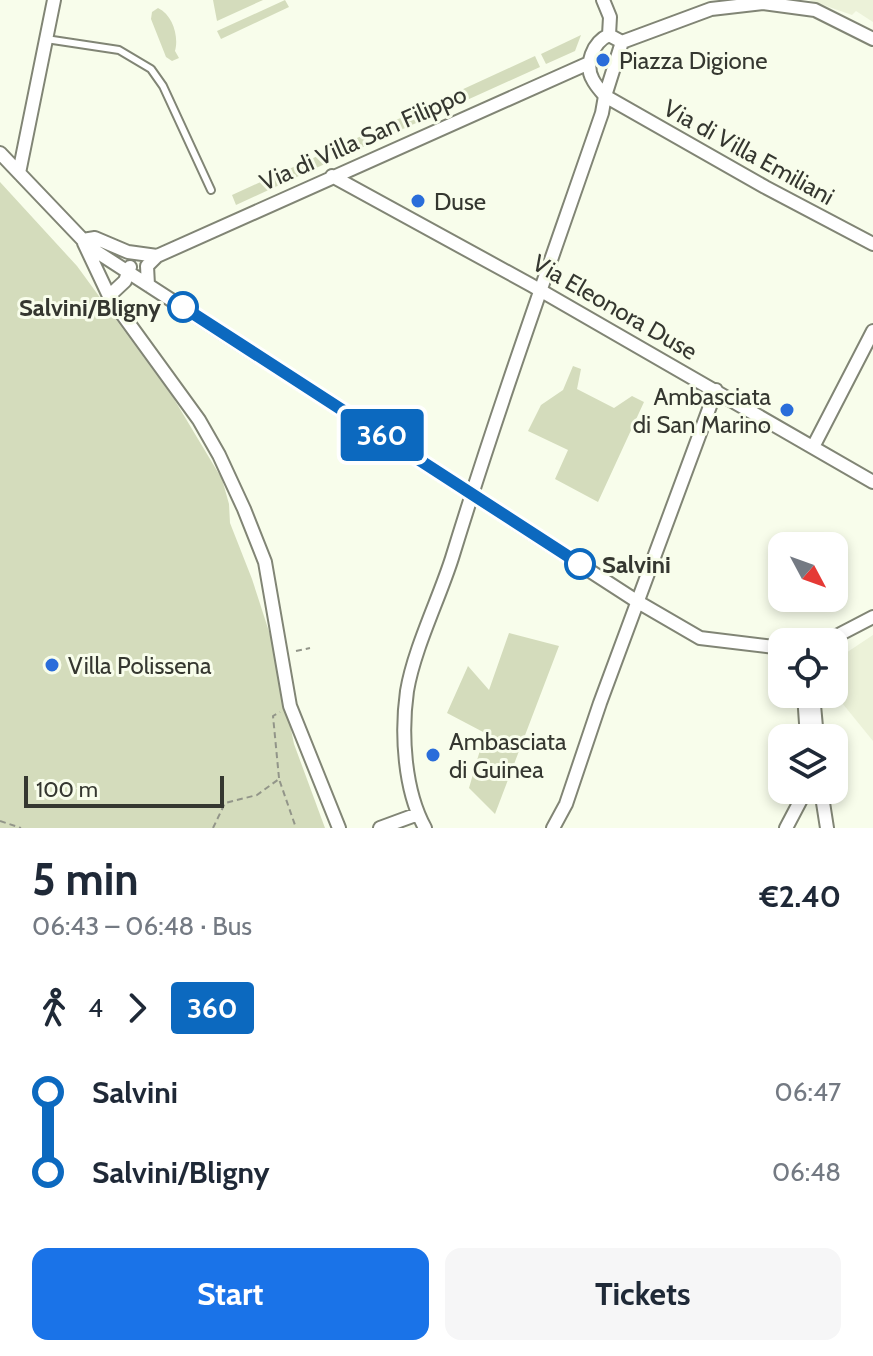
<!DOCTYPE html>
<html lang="en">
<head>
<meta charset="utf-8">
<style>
  body { margin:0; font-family:Cabin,sans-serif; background:#f6f6f7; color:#1f2937; height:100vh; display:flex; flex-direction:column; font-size:30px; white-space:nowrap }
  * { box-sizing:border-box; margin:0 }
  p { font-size:26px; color:#747a83 }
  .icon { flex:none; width:44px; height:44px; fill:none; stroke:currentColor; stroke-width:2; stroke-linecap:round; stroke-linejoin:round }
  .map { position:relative; height:828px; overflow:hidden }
  .drawer { display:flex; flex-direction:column; background:#fff; flex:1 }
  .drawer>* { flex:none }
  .badge { padding:0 16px; border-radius:6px; font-size:28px; line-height:52px }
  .needle { width:52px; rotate:131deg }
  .fabs { position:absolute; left:768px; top:532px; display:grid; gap:16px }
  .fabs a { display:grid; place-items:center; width:80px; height:80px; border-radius:16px; background:#fff; box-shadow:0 4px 12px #0003; font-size:40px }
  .scale { position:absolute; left:24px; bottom:20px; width:200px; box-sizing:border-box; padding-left:8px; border:4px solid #353730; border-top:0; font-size:22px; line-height:28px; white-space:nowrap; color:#353730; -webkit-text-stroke:6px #f8fdeb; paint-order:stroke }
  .map>.badge { position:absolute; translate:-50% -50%; box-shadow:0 0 0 4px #fff }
  .legs { display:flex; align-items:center; gap:12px; height:88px; padding:0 32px; font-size:26px }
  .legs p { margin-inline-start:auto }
  .overview { display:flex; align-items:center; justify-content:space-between; height:136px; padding:0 32px }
  h1 { font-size:44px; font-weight:700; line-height:60px }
  .action { display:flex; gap:16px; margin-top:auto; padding:16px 32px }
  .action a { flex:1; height:92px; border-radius:16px; background:#1a73e8; color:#fff; font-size:32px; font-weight:700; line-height:92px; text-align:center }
  .action a+a { background:#f6f6f7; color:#1f2937 }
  ul { padding:0 32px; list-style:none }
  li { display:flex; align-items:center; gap:28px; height:80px; font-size:30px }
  li i { display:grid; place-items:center; width:12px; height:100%; margin:0 10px; background:currentColor }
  li i::after { content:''; width:20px; height:20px; margin:-10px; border:6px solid; border-radius:50%; background:#fff }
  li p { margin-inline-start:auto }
  li:first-child i { background:linear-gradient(#0000 50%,currentColor 0) }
  li:last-child i { background:linear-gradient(currentColor 50%,#0000 0) }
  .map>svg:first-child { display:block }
</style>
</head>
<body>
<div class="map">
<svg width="873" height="828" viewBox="0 0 873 828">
  <rect width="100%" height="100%" fill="#f8fdeb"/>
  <path fill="#ecf2d9" d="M809,0h64v22l-17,-11 -4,4z
    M873,635v106l-39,-48v-32z"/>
  <path fill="#d4dcbc" d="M213,0h50l-46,21z
    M285,0l4,7 -68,32 -4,-8z
    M158,8c15,7 21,29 17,43l4,7 -7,3 -6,-4 -15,-38 1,-7z
    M581,35l-6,16 -29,13 -5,-10z
    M535,56l5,11 -179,81 -4,-10z
    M322,154l5,9 -91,42 -4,-10z
    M0,182l77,84 97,133 48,80 7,25 1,19 22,56 22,68 20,97 31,84h-325z
    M573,366l8,3 -4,20 37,19 18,-12 12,6 -46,100 -43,-23 13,-29 -40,-19 13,-26 22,-15z
    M509,633l50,13 -64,168 -26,-26 16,-55 -38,-20 21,-47 21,24z"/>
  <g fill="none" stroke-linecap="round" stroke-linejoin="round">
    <defs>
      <path id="lane" d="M46,39l73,11 32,19 12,17 48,104"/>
      <path id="street" d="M603,0l7,17 -1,18
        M609,35l13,7 -17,54c-4,-5 -9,-10 -12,-16 -9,-15 0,-38 16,-45z
        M622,42l89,-33 52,-6 52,7 58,29
        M0,153l83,87 14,12 541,350 62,36 82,10
        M19,173l35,-173
        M332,176l199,109 342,197
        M83,240l12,-2 33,14 29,4
        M84,243l25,53 90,124 20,35 25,54 21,53 25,144 49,122
        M148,285l-1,-19 10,-10 432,-193
        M109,296l16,-15 5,-14
        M813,447l60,-116
        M825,642l48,-25
        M804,694l3,44
        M813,694l4,44
        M821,790l6,38
        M380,828l38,-14
        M425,828c-21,-38 -24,-95 -18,-137 7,-42 32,-92 45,-133 46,-150 99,-297 150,-445l3,-17 160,91 108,57
        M553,828l13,-24 34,-101 116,-313
        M786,828l20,-38"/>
    </defs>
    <use href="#lane" stroke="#818575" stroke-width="10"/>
    <use href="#street" stroke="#818575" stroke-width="16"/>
    <path stroke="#929589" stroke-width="2" stroke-dasharray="6 4" stroke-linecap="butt" d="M296,651l14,-3
      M279,778l-6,-62 7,-4
      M0,821l21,7
      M213,828l12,-25 32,-8 22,-16 17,49"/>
    <use href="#lane" stroke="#fff" stroke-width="6"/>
    <use href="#street" stroke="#fff" stroke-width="12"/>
  </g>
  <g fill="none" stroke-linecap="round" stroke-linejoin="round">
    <defs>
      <path id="line-1" d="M183,307l397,257"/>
    </defs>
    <use href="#line-1" stroke="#fff" stroke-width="18"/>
    <use href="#line-1" stroke="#0c69bf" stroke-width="12"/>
  </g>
  <g fill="#2a6dda" stroke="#f8fdeb" stroke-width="3">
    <circle cx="603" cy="60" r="8"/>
    <circle cx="418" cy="201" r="8"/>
    <circle cx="787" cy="410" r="8"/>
    <circle cx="52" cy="665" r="8"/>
    <circle cx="433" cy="755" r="8"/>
  </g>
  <g fill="#fff" stroke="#0c69bf" stroke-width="4">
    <circle cx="183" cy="307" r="14"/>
    <circle cx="580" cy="564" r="14"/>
  </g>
  <g text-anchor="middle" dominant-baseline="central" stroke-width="6" stroke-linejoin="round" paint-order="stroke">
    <g font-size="24" fill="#353730" stroke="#f8fdeb" text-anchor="start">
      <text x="619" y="60">Piazza Digione</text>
      <text x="434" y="201">Duse</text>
      <text x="771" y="396" text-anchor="end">Ambasciata<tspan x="771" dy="28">di San Marino</tspan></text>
      <text x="68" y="665">Villa Polissena</text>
      <text x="449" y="741">Ambasciata<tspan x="449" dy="28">di Guinea</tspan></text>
    </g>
    <g font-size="24" fill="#353730" stroke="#f8fdeb">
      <text transform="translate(363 138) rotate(-24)">Via di Villa San Filippo</text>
      <text transform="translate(749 152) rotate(29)">Via di Villa Emiliani</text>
      <text transform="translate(615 307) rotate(30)">Via Eleonora Duse</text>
    </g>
    <g font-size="24" font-weight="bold" fill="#353730" stroke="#f8fdeb" text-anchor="end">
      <text x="161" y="307">Salvini/Bligny</text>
      <text x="602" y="564" text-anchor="start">Salvini</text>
    </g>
  </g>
</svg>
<div class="fabs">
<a><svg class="needle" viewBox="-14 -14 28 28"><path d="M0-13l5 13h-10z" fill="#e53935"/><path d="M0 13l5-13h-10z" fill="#747a83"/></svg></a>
<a><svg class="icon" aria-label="locate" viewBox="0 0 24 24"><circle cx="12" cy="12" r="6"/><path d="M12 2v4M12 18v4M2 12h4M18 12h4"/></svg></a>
<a><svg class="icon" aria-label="layers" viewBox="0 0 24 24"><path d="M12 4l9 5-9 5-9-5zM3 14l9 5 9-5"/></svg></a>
</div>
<div class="scale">100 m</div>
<b class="badge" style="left:382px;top:435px;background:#0c69bf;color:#fff">360</b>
</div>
<section class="drawer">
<div class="overview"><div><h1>5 min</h1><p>06:43 – 06:48 · Bus</p></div><b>€2.40</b></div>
<div class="legs"><svg class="icon" aria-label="walk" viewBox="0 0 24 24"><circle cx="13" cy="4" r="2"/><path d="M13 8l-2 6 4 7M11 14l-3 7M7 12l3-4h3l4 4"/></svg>4<svg class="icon" aria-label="forward" viewBox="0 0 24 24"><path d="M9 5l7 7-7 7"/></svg><b class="badge" style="background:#0c69bf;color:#fff">360</b></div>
<ul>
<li><i style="color:#0c69bf"></i><b>Salvini</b><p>06:47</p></li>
<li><i style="color:#0c69bf"></i><b>Salvini/Bligny</b><p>06:48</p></li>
</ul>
<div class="action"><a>Start</a><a>Tickets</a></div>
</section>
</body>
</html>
